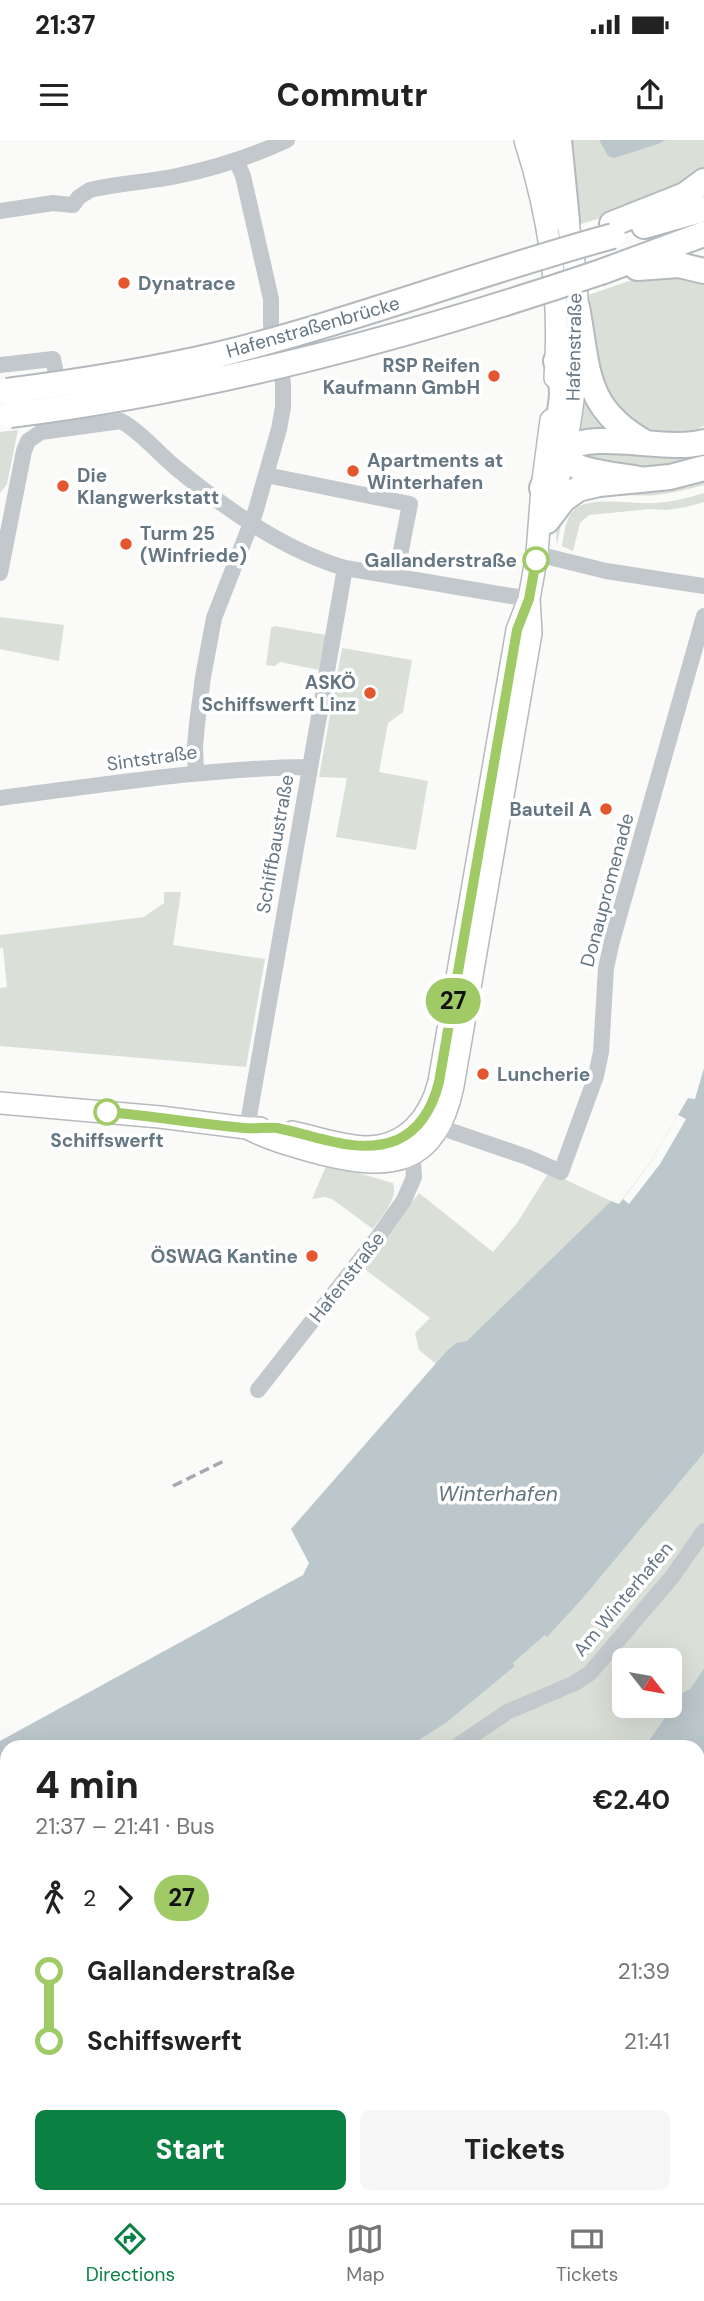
<!DOCTYPE html>
<html lang="en">
<head>
<meta charset="utf-8">
<style>
  body { margin:0; font-family:"DM Sans",sans-serif; background:#f6f6f6; color:#222; height:100vh; display:flex; flex-direction:column; font-size:26px; white-space:nowrap }
  * { box-sizing:border-box; margin:0 }
  p { font-size:23px; color:#767676 }
  .icon { flex:none; width:38px; height:38px; fill:none; stroke:currentColor; stroke-width:2; stroke-linecap:round; stroke-linejoin:round }
  .map { position:relative; flex:1; overflow:hidden }
  .side { position:absolute; left:0px; top:1600px; width:705px; height:464px; display:flex; flex-direction:column; background:#fff; border-radius:21px 21px 0 0; box-shadow:0 7px 28px #0002 }
  .side>* { flex:none }
  .badge { padding:0 14px; border-radius:23px; font-size:24px; line-height:46px }
  .needle { width:46px; rotate:121deg }
  .controls { position:absolute; left:612px; top:1508px; display:grid; gap:14px }
  .controls a { display:grid; place-items:center; width:70px; height:70px; border-radius:10px; background:#fff; box-shadow:0 7px 28px #0002; font-size:35px }
  .map>.badge { position:absolute; translate:-50% -50%; box-shadow:0 0 0 4px #fff }
  .legs { display:flex; align-items:center; gap:10px; height:77px; padding:0 35px; font-size:23px }
  .legs p { margin-inline-start:auto }
  .headline { display:flex; align-items:center; justify-content:space-between; height:119px; padding:0 35px }
  h1 { font-size:38px; font-weight:800; line-height:52px }
  .action { display:flex; gap:14px; margin-top:auto; padding:14px 35px }
  .action a { flex:1; height:80px; border-radius:10px; background:#0b8043; color:#fff; font-size:28px; font-weight:800; line-height:80px; text-align:center }
  .action a+a { background:#f6f6f6; color:#222 }
  ul { padding:0 35px; list-style:none }
  li { display:flex; align-items:center; gap:24px; height:70px; font-size:26px }
  li i { display:grid; place-items:center; width:10px; height:100%; margin:0 9px; background:currentColor }
  li i::after { content:''; width:18px; height:18px; margin:-9px; border:5px solid; border-radius:50%; background:#fff }
  li p { margin-inline-start:auto }
  li:first-child i { background:linear-gradient(#0000 50%,currentColor 0) }
  li:last-child i { background:linear-gradient(currentColor 50%,#0000 0) }
  .status { display:flex; justify-content:space-between; align-items:center; height:49px; padding:0 35px; background:#fff; direction:ltr }
  .status svg { height:19px; fill:currentColor }
  header { display:flex; justify-content:space-between; align-items:center; height:91px; padding:0 35px; background:#fff; font-size:32px; font-weight:800 }
  .dock { display:flex; justify-content:space-around; align-items:center; height:98px; border-top:2px solid #e0e0e0; background:#fff; font-size:19px; color:#767676 }
  .dock a { display:grid; justify-items:center; gap:4px }
  .dock .current { color:#0b8043 }
  .map>svg:first-child { display:block }
</style>
</head>
<body>
<div class="status"><b>21:37</b><svg viewBox="0 0 49 12"><path d="M0 12V9h3v3zM5 12V6h3v6zM10 12V3h3v9zM15 12V0h3v12zM26 1h20v11H26zM47 4h2v5h-2z"/></svg></div>
<header><svg class="icon" aria-label="menu" viewBox="0 0 24 24"><path d="M4 6h16M4 12h16M4 18h16"/></svg>Commutr<svg class="icon" aria-label="share" viewBox="0 0 24 24"><path d="M12 15V3M7 8l5-5 5 5M5 13v7h14v-7"/></svg></header>
<div class="map">
<svg width="704" height="2063" viewBox="0 0 704 2063">
  <rect width="100%" height="100%" fill="#fafaf8"/>
  <path fill="#dadfd7" fill-rule="evenodd" d="M563,0h141v28c-33,29 -81,43 -123,56z
    M664,133l40,5v148l-26,11 -21,3 -43,-25 -24,-67 -2,-53 44,-15z
    M583,233l33,57 -38,5z
    M18,290l-11,54 -7,9v-61z
    M704,309v11l-61,9 -41,-2 -27,-16z
    M704,338v7c-16,4 -31,8 -48,10 -17,2 -68,-3 -80,6 -14,10 -16,29 -19,44 -3,-16 5,-32 13,-45z
    M704,353v9l-18,5 -19,3 -17,-1 -61,6 -9,8 -7,28 -11,-5c2,-11 3,-28 12,-36 14,-15 61,-5 81,-7 16,-1 34,-5 49,-10z
    M0,477l64,8 -5,36 -59,-12z
    M275,486l51,9 -7,35 -39,-8 -5,4 -9,-1 5,-37z
    M342,508l70,12 -9,52 -15,11 -9,49 49,9 -12,69 -80,-13 11,-59 -28,-1z
    M164,752h17l-8,53 92,14 -19,108 -246,-21v-58l7,-1 -4,-39h-3v-13l144,-18 20,-14z
    M327,1024l66,19c6,15 -12,34 -20,46l-41,-30 -8,-2 -12,2z
    M549,1032l62,29 -144,141 -11,1 -20,21 -17,-14 -4,-17 15,-15 -68,-51 57,-74 74,59 24,-29z
    M704,1313v215l-14,21 -7,3 -38,54h-235l36,-23 69,-57 -2,-3 32,-28 2,1 36,-38zM625,1521h45v45h-45z
    M7,1847v128l-7,1v-122z"/>
  <path fill="#bbc7cb" d="M599,0h67l-8,4 -44,14 -6,-2z
    M704,928v385l-121,145 -36,39 -2,-2 -32,28 2,3 -69,57 -36,23h-403v241l-7,7v-253l303,-166 6,-12 -18,-34 154,-176 11,-10 11,-2 144,-140 8,3 31,-41 38,-65 7,1z
    M704,1528v521l-10,14h-694v-87l7,-1v81h691v-450h-53l38,-54 7,-3z"/>
  <path fill="#fafaf8" d="M678,975l8,4 -1,2 -25,43 -31,40 -6,-5 27,-36z"/>
  <g fill="none" stroke-linecap="round" stroke-linejoin="round">
    <path stroke="#60757c" stroke-width="2" stroke-dasharray="9 7" stroke-linecap="butt" d="M698,1818l6,-5
      M344,2063l14,-7"/>
    <defs>
      <path id="major" d="M525,0c25,78 36,156 30,238
        M543,0c9,27 19,55 25,83 19,99 9,196 -19,292
        M0,963l160,14 87,11h13
        M247,988c23,12 46,18 71,25 71,18 118,15 135,-67l78,-453 -2,-34 8,-45 5,-66 9,-68
        M292,992c24,5 51,15 76,15 39,-1 62,-30 71,-65l78,-452 10,-26"/>
      <path id="highway" d="M559,0l8,81
        M612,84l73,-29 19,-14
        M644,86l60,-17
        M637,128l42,-3 25,6
        M601,132l103,-38
        M577,167c12,63 6,101 69,136
        M556,221c3,10 6,22 6,33 -1,22 -14,58 12,71 19,9 45,10 65,14
        M542,348c6,-12 11,-28 22,-37 28,-23 103,2 140,-9
        M547,381l16,-21 15,-11 21,-5 71,-7 34,-9"/>
    </defs>
    <use href="#major" stroke="#b5babe" stroke-width="24"/>
    <use href="#highway" stroke="#b4b9bd" stroke-width="28"/>
    <path stroke="#c3c8cc" stroke-width="16" d="M0,71l53,-8 20,2 6,-8 11,-7c29,-7 58,-8 87,-14 38,-8 76,-20 110,-36
      M0,225l53,-6 7,33
      M266,335l144,29 -14,72
      M537,414l69,17 98,15
      M0,433l24,-122 4,-10 13,-9 80,-11c20,11 36,31 54,46 49,41 108,83 170,101l184,31
      M196,633l-1,-27 2,-22 6,-47 11,-59 41,-105 24,-84 4,-22v-24l-12,-58v-26l-28,-123 -7,-16
      M0,658c103,-13 206,-30 310,-31
      M441,985l10,6 76,26 34,15 35,-96 5,-24 5,-84 6,-27 92,-325
      M247,988l98,-560
      M258,1250l120,-153 26,-37 10,-23 -1,-17 -6,-15
      M457,1606l50,-34 68,-29 15,-10 82,-96 32,-46"/>
    <use href="#major" stroke="#fff" stroke-width="21"/>
    <use href="#highway" stroke="#fff" stroke-width="24"/>
    <path stroke="#a2aab0" stroke-width="3.5" stroke-dasharray="10 5" stroke-linecap="butt" d="M173,1346l53,-26"/>
    <defs>
      <path id="highway-bridge" d="M7,251c70,-9 141,-20 210,-36 134,-33 263,-83 396,-119
        M10,275c202,-25 398,-78 591,-143"/>
    </defs>
    <use href="#highway-bridge" stroke="#b4b9bd" stroke-width="28" stroke-linecap="butt"/>
    <use href="#highway-bridge" stroke="#fff" stroke-width="24"/>
  </g>
  <g fill="none" stroke-linecap="round" stroke-linejoin="round">
    <defs>
      <path id="line-1" d="M107,972c46,4 92,12 138,16 10,1 21,-1 32,0 38,7 81,28 120,12 24,-11 36,-34 42,-58l78,-452 12,-31 7,-39"/>
    </defs>
    <use href="#line-1" stroke="#fff" stroke-width="16"/>
    <use href="#line-1" stroke="#9fca66" stroke-width="10"/>
  </g>
  <g fill="#e4572e" stroke="#fff" stroke-width="2.5">
    <circle cx="124" cy="143" r="7"/>
    <circle cx="494" cy="236" r="7"/>
    <circle cx="353" cy="331" r="7"/>
    <circle cx="63" cy="346" r="7"/>
    <circle cx="126" cy="404" r="7"/>
    <circle cx="370" cy="553" r="7"/>
    <circle cx="606" cy="669" r="7"/>
    <circle cx="483" cy="934" r="7"/>
    <circle cx="312" cy="1116" r="7"/>
  </g>
  <g fill="#fff" stroke="#9fca66" stroke-width="3.5">
    <circle cx="536" cy="420" r="12"/>
    <circle cx="107" cy="972" r="12"/>
  </g>
  <g text-anchor="middle" dominant-baseline="central" stroke-width="7" stroke-linejoin="round" paint-order="stroke">
    <g font-size="19" font-weight="bold" fill="#657683" stroke="#fff" text-anchor="start">
      <text x="138" y="143">Dynatrace</text>
      <text x="480" y="225" text-anchor="end">RSP Reifen<tspan x="480" dy="22">Kaufmann GmbH</tspan></text>
      <text x="367" y="320">Apartments at<tspan x="367" dy="22">Winterhafen</tspan></text>
      <text x="77" y="335">Die<tspan x="77" dy="22">Klangwerkstatt</tspan></text>
      <text x="140" y="393">Turm 25<tspan x="140" dy="22">(Winfriede)</tspan></text>
      <text x="356" y="542" text-anchor="end">ASKÖ<tspan x="356" dy="22">Schiffswerft Linz</tspan></text>
      <text x="592" y="669" text-anchor="end">Bauteil A</text>
      <text x="497" y="934">Luncherie</text>
      <text x="298" y="1116" text-anchor="end">ÖSWAG Kantine</text>
    </g>
    <g font-size="19" fill="#657683" stroke="#fff">
      <text transform="translate(313 187) rotate(-16)">Hafenstraßenbrücke</text>
      <text transform="translate(574 207) rotate(-89)">Hafenstraße</text>
      <text transform="translate(152 618) rotate(-8)">Sintstraße</text>
      <text transform="translate(275 704) rotate(-80)">Schiffbaustraße</text>
      <text transform="translate(607 750) rotate(-75)">Donaupromenade</text>
      <text transform="translate(347 1137) rotate(-52)">Hafenstraße</text>
      <text transform="translate(623 1459) rotate(-50)">Am Winterhafen</text>
    </g>
    <g font-size="19" font-weight="bold" fill="#657683" stroke="#fff" text-anchor="end">
      <text x="517" y="420">Gallanderstraße</text>
      <text x="107" y="1000" text-anchor="middle">Schiffswerft</text>
    </g>
    <g font-size="21" font-style="italic" fill="#60757c" stroke="#fff">
      <text x="498" y="1354">Winterhafen</text>
    </g>
  </g>
</svg>
<div class="controls">
<a><svg class="needle" viewBox="-14 -14 28 28"><path d="M0-13l5 13h-10z" fill="#e53935"/><path d="M0 13l5-13h-10z" fill="#767676"/></svg></a>
</div>
<b class="badge" style="left:453px;top:861px;background:#9fca66;color:#111">27</b>
<section class="side">
<div class="headline"><div><h1>4 min</h1><p>21:37 – 21:41 · Bus</p></div><b>€2.40</b></div>
<div class="legs"><svg class="icon" aria-label="walk" viewBox="0 0 24 24"><circle cx="13" cy="4" r="2"/><path d="M13 8l-2 6 4 7M11 14l-3 7M7 12l3-4h3l4 4"/></svg>2<svg class="icon" aria-label="forward" viewBox="0 0 24 24"><path d="M9 5l7 7-7 7"/></svg><b class="badge" style="background:#9fca66;color:#111">27</b></div>
<ul>
<li><i style="color:#9fca66"></i><b>Gallanderstraße</b><p>21:39</p></li>
<li><i style="color:#9fca66"></i><b>Schiffswerft</b><p>21:41</p></li>
</ul>
<div class="action"><a>Start</a><a>Tickets</a></div>
</section>
</div>
<nav class="dock">
<a class="current"><svg class="icon" aria-label="directions" viewBox="0 0 24 24"><path d="M12 3l9 9-9 9-9-9zM9 14v-3h6M13 9l2 2-2 2"/></svg>Directions</a>
<a><svg class="icon" aria-label="map" viewBox="0 0 24 24"><path d="M3 6l6-2 6 2 6-2v14l-6 2-6-2-6 2zM9 4v14M15 6v14"/></svg>Map</a>
<a><svg class="icon" aria-label="tickets" viewBox="0 0 24 24"><path d="M3 7h18v10H3zM15 7v10"/></svg>Tickets</a>
</nav>
</body>
</html>
